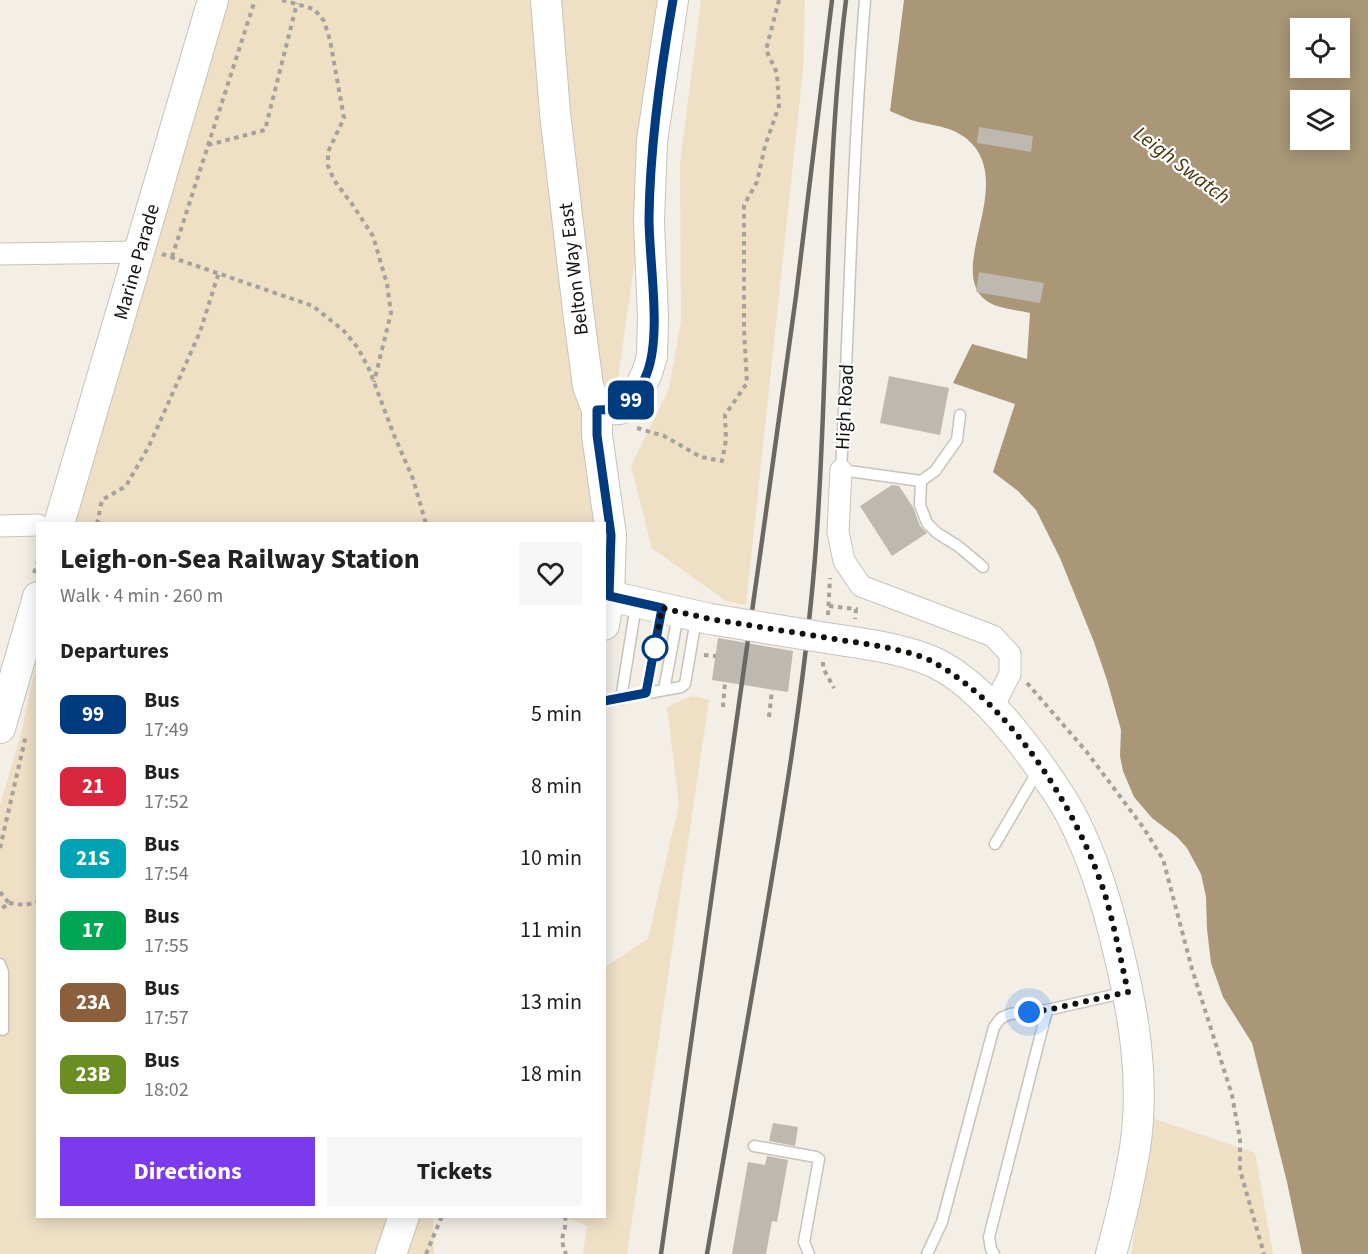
<!DOCTYPE html>
<html lang="en">
<head>
<meta charset="utf-8">
<style>
  body { margin:0; font-family:"Source Sans 3",sans-serif; background:#f6f6f6; color:#222; height:100vh; display:flex; flex-direction:column; font-size:22px; white-space:nowrap }
  * { box-sizing:border-box; margin:0 }
  p { font-size:20px; color:#767676 }
  .icon { flex:none; width:33px; height:33px; fill:none; stroke:currentColor; stroke-width:2; stroke-linecap:round; stroke-linejoin:round }
  .map { position:relative; flex:1; overflow:hidden }
  .sheet { position:absolute; left:36px; top:522px; width:570px; height:696px; display:flex; flex-direction:column; background:#fff; border-radius:0px; box-shadow:0 3px 15px #0003 }
  .sheet>* { flex:none }
  .badge { padding:0 12px; border-radius:9px; font-size:21px; line-height:39px }
  .fabs { position:absolute; left:1290px; top:18px; display:grid; gap:12px }
  .fabs a { display:grid; place-items:center; width:60px; height:60px; border-radius:0px; background:#fff; box-shadow:0 3px 15px #0003; font-size:30px }
  .you { position:absolute; width:30px; height:30px; margin:-15px; border:4px solid #fff; border-radius:50%; background:#1a73e8; box-shadow:0 0 0 9px #1a73e833 }
  .map>.badge { position:absolute; translate:-50% -50%; box-shadow:0 0 0 3px #fff }
  h2 { padding:0 24px; font-size:22px; line-height:54px }
  .round { display:grid; place-items:center; flex:none; width:63px; height:63px; border-radius:0px; background:#f6f6f6 }
  .headline { display:flex; align-items:center; justify-content:space-between; height:102px; padding:0 24px }
  h1 { font-size:28px; font-weight:700; line-height:45px }
  .primary-button { display:flex; gap:12px; margin-top:auto; padding:12px 24px }
  .primary-button a { flex:1; height:69px; border-radius:0px; background:#7c3aed; color:#fff; font-size:24px; font-weight:700; line-height:69px; text-align:center }
  .primary-button a+a { background:#f6f6f6; color:#222 }
  ul { padding:0; list-style:none }
  li { display:flex; align-items:center; gap:18px; height:72px; padding:0 24px }
  li div { flex:1 }
  li b { display:block; font-size:22px }
  li em { font-style:normal }
  li .badge { min-width:66px; font-weight:700; text-align:center }
  .map>svg:first-child { display:block }
</style>
</head>
<body>
<div class="map">
<svg width="1368" height="1254" viewBox="0 0 1368 1254">
  <rect width="100%" height="100%" fill="#f3eee6"/>
  <path fill="#eedfc5" d="M228,0h443l-73,523 -523,1z
    M701,0h104l-2,70 -57,535 -20,-4 -74,-53 -21,-82 38,-77 12,-67 -1,-159z
    M37,658l1,558 395,1 1,37h-434v-449l21,-71z
    M691,696l18,4 -82,554h-44l4,-28 -22,-9 39,-1 1,-249 43,-28 31,-135 -12,-97z
    M1152,1118l103,35 18,101h-142z"/>
  <path fill="#a99778" fill-rule="evenodd" d="M904,0h464v1254h-66l-15,-72 -35,-139 -29,-46 -12,-34 -4,-34 -1,-32 -5,-23 -14,-26 -10,-11 -25,-19 -18,-21 -11,-26 -3,-15 1,-26 -14,-50 -13,-38 -34,-84 -24,-48 -18,-19 -25,-19 22,-68 -62,-21 19,-39 55,15 3,-46c-12,-3 -29,-4 -40,-10 -50,-29 30,-119 -23,-164 -17,-14 -36,-13 -56,-19 -7,-3 -14,-6 -21,-9zM1300,28h40v40h-40zM1300,100h40v40h-40z"/>
  <path fill="#bdb9b1" d="M979,127l54,9 -2,16 -54,-9z
    M979,272l65,11 -4,20 -64,-11z
    M889,376l60,12 -9,47 -60,-12z
    M892,485l7,1 14,21 7,19 7,7 -35,23 -32,-50z
    M718,638l75,13 -5,41 -76,-12z
    M773,1123l25,4 -3,19 -26,-5z
    M767,1156l21,4 -11,62 -5,-1 -6,33h-34l16,-92 17,3z"/>
  <g fill="none" stroke-linecap="round" stroke-linejoin="round">
    <defs>
      <path id="lane" d="M865,0c-13,156 -15,313 -24,470l80,11 -1,24 7,18 10,10 21,13 25,21
        M921,481l14,-10 22,-31 3,-25
        M664,690l14,-75
        M646,693l15,-82
        M621,699l15,-94
        M604,701l77,-14 4,-3 11,-65
        M995,844l44,-75
        M0,964l3,8v58
        M754,1146l62,11 3,2 -15,83 5,12
        M927,1254l15,-32 52,-195 7,-9 9,-4 37,-4 80,-18
        M994,1254l-3,-5 -2,-12 58,-227"/>
      <path id="street" d="M0,254l141,-2
        M841,470l-3,62 6,29 17,25 132,50 17,18v20l-17,33
        M0,526l38,-1"/>
      <path id="secondary" d="M546,0l9,113 23,197 10,76 9,24v25l14,100 -2,61 -5,29
        M597,410l23,-1 8,-5 12,-17 7,-14 5,-17 1,-39 -4,-96 3,-80 21,-141
        M59,524l154,-524
        M609,596l101,23
        M833,639c33,5 67,9 98,22 36,15 73,57 96,88 15,20 31,42 43,64 23,43 37,89 48,137 16,64 27,131 17,198 -6,36 -14,71 -24,106
        M0,728l38,-131
        M391,1254l13,-38"/>
    </defs>
    <use href="#lane" stroke="#c7c3bb" stroke-width="13"/>
    <use href="#street" stroke="#c7c3bb" stroke-width="23"/>
    <use href="#secondary" stroke="#c7c3bb" stroke-width="32"/>
    <path stroke="#a5a19b" stroke-width="4" stroke-dasharray="4.5 4.5" stroke-linecap="butt" d="M282,0l32,9 10,12 6,19 14,78 -16,34v14l6,14 18,24 21,32 14,48 4,29 -17,69
      M208,145l57,-15 32,-127
      M162,254l151,52 31,25 14,17 11,21 25,66 19,44 13,45
      M172,257l83,-257
      M637,428l27,8 37,21 21,4 4,-21 -1,-25 22,-32 -3,-53v-125l13,-23 8,-36 14,-40 -2,-33 -11,-23 13,-50
      M97,524l5,-24 24,-14 23,-40 51,-114 19,-60
      M34,573l4,-12
      M829,606l27,3 -1,10
      M828,615l2,-37
      M704,655l12,1
      M823,662v6l11,20
      M1027,683l59,68 57,76 20,32 29,110 40,126 8,44v31l24,84
      M723,707l2,-25
      M769,717l3,-27
      M0,848l26,-113
      M0,892l9,11 -9,7
      M9,903l16,2 13,-3
      M565,1216c3,17 -8,17 1,38
      M426,1254l16,-38"/>
    <use href="#lane" stroke="#fff" stroke-width="10"/>
    <use href="#street" stroke="#fff" stroke-width="21"/>
    <use href="#secondary" stroke="#fff" stroke-width="30"/>
    <path stroke="#6b6863" stroke-width="4.5" d="M661,1254l99,-699 36,-259 36,-296
      M707,1254c17,-98 34,-196 51,-294 23,-134 46,-267 57,-402 15,-186 8,-373 31,-558"/>
    <defs>
      <path id="secondary-bridge" d="M710,619l123,20"/>
    </defs>
    <use href="#secondary-bridge" stroke="#c7c3bb" stroke-width="32" stroke-linecap="butt"/>
    <use href="#secondary-bridge" stroke="#fff" stroke-width="30"/>
  </g>
  <g fill="none" stroke-linecap="round" stroke-linejoin="round">
    <defs>
      <path id="line" d="M604,701l42,-8 16,-85 -53,-12 2,-61 -14,-100v-25c7,-1 17,1 23,-2 13,-4 23,-23 27,-35 15,-39 2,-111 2,-155 1,-74 11,-145 24,-218"/>
    </defs>
    <use href="#line" stroke="#fff" stroke-width="14"/>
    <use href="#line" stroke="#003b80" stroke-width="9"/>
    <path stroke="#13110e" stroke-width="6" stroke-dasharray="0 10.8" d="M655,648l7,-40 48,11 175,28c16,4 34,7 48,15 80,43 147,152 173,236 9,31 15,63 22,94l-81,18 -18,2"/>
  </g>
  <circle fill="#fff" stroke="#003b80" stroke-width="3" cx="655" cy="648" r="12"/>
  <g text-anchor="middle" dominant-baseline="central" stroke-width="4.5" stroke-linejoin="round" paint-order="stroke">
    <g font-size="20" fill="#13110e" stroke="#fff">
      <text transform="translate(137 262) rotate(-74)">Marine Parade</text>
      <text transform="translate(574 269) rotate(-97)">Belton Way East</text>
      <text transform="translate(845 407) rotate(-87)">High Road</text>
    </g>
    <g font-size="21" font-style="italic" fill="#48340a" stroke="#fff">
      <text transform="translate(1182 165) rotate(37)">Leigh Swatch</text>
    </g>
  </g>
</svg>
<div class="fabs">
<a><svg class="icon" aria-label="locate" viewBox="0 0 24 24"><circle cx="12" cy="12" r="6"/><path d="M12 2v4M12 18v4M2 12h4M18 12h4"/></svg></a>
<a><svg class="icon" aria-label="layers" viewBox="0 0 24 24"><path d="M12 4l9 5-9 5-9-5zM3 14l9 5 9-5"/></svg></a>
</div>
<div class="you" style="left:1029px;top:1012px"></div>
<b class="badge" style="left:631px;top:400px;background:#003b80;color:#fff">99</b>
<section class="sheet">
<div class="headline"><div><h1>Leigh-on-Sea Railway Station</h1><p>Walk · 4 min · 260 m</p></div><a class="round"><svg class="icon" aria-label="heart" viewBox="0 0 24 24"><path d="M12 20l-8-8c-3-5 5-10 8-4 3-6 11-1 8 4z"/></svg></a></div>
<h2>Departures</h2>
<ul>
<li><span class="badge" style="background:#003b80;color:#fff">99</span><div><b>Bus</b><p>17:49</p></div><em>5 min</em></li>
<li><span class="badge" style="background:#d7263d;color:#fff">21</span><div><b>Bus</b><p>17:52</p></div><em>8 min</em></li>
<li><span class="badge" style="background:#00a3b4;color:#fff">21S</span><div><b>Bus</b><p>17:54</p></div><em>10 min</em></li>
<li><span class="badge" style="background:#00a651;color:#fff">17</span><div><b>Bus</b><p>17:55</p></div><em>11 min</em></li>
<li><span class="badge" style="background:#8b5e3c;color:#fff">23A</span><div><b>Bus</b><p>17:57</p></div><em>13 min</em></li>
<li><span class="badge" style="background:#6b8e23;color:#fff">23B</span><div><b>Bus</b><p>18:02</p></div><em>18 min</em></li>
</ul>
<div class="primary-button"><a>Directions</a><a>Tickets</a></div>
</section>
</div>
</body>
</html>
